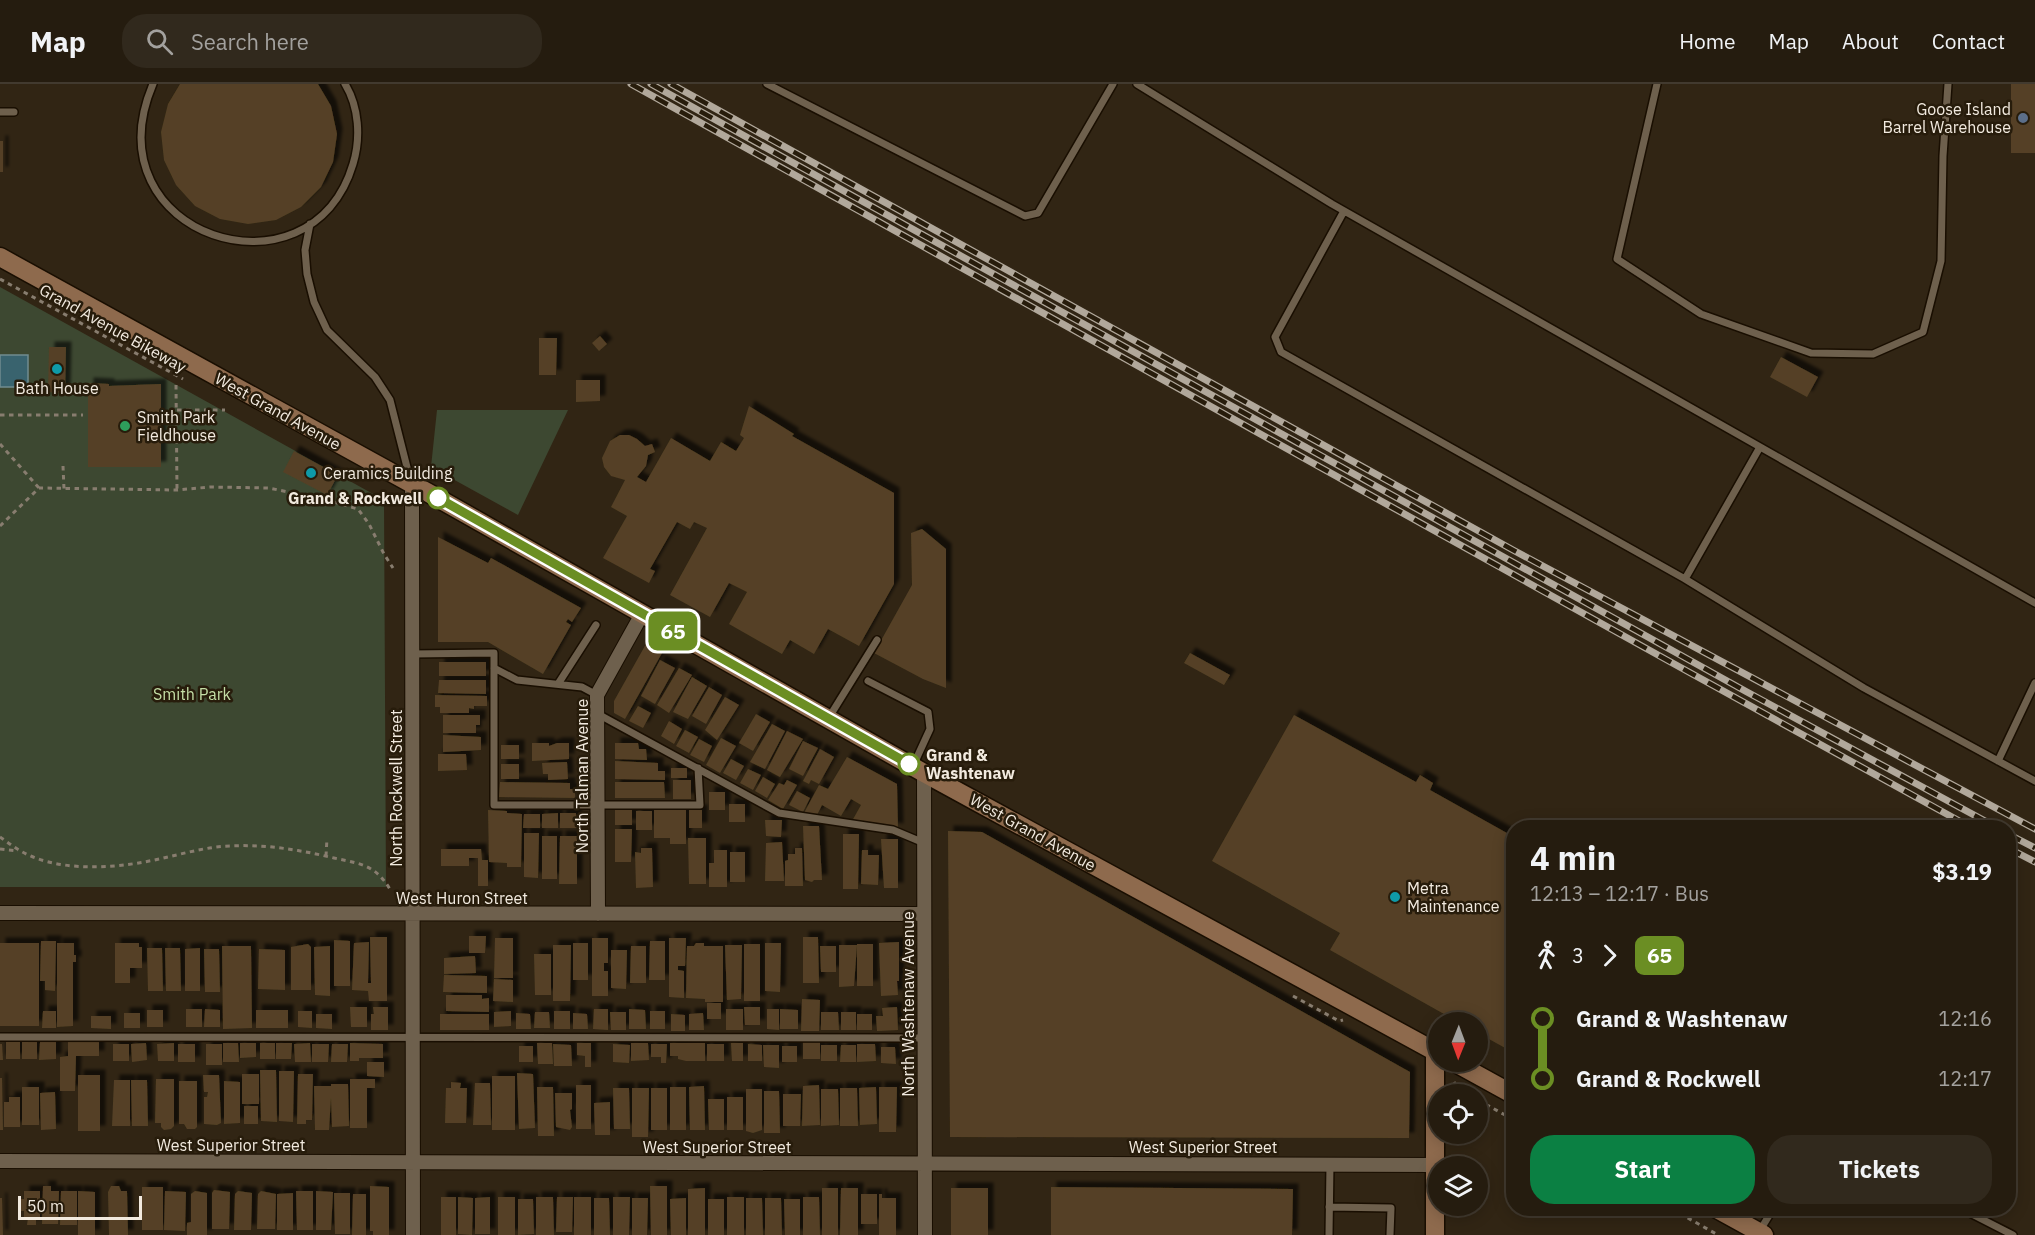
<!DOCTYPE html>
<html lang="en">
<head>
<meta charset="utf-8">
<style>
  body { margin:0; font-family:"IBM Plex Sans",sans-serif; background:#31291d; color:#f1f3f6; height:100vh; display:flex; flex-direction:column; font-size:22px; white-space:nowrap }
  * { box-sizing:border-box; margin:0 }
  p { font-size:20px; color:#a3a19e }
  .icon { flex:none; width:33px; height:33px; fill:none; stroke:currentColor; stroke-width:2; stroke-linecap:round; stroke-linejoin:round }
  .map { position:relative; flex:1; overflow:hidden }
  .details { position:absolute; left:1506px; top:736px; width:510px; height:396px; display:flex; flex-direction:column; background:#251c0f; border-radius:24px; box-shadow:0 3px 15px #0003,0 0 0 2px #423a2f }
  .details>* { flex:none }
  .badge { padding:0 12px; border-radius:9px; font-size:21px; line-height:39px }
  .needle { width:39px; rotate:181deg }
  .fabs { position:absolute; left:1428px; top:928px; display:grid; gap:12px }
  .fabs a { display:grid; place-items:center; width:60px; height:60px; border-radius:50%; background:#251c0f; box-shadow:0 3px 15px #0003,0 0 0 2px #423a2f; font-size:30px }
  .scale { position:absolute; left:18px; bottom:15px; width:124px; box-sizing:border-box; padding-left:6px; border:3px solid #f2eadf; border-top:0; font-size:16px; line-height:21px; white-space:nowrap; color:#f2eadf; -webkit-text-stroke:4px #271c0b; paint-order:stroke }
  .map>.badge { position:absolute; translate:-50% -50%; box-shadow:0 0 0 3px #fff }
  .legs { display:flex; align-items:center; gap:9px; height:66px; padding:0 24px; font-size:20px }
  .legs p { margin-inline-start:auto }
  .summary { display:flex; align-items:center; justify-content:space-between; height:102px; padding:0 24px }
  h1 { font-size:33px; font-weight:700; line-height:45px }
  .button { display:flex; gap:12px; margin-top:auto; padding:12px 24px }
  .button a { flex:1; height:69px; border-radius:24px; background:#0b8043; color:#fff; font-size:24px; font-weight:700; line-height:69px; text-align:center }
  .button a+a { background:#31291d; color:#f1f3f6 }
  ul { padding:0 24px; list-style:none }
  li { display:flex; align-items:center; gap:21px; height:60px; font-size:22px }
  li i { display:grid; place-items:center; width:9px; height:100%; margin:0 8px; background:currentColor }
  li i::after { content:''; width:15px; height:15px; margin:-8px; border:4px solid; border-radius:50%; background:#251c0f }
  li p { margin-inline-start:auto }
  li:first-child i { background:linear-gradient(#0000 50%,currentColor 0) }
  li:last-child i { background:linear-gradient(currentColor 50%,#0000 0) }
  header { display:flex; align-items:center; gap:36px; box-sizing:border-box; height:84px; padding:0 30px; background:#251c0f; border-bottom:2px solid #423a2f }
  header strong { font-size:28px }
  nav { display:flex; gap:33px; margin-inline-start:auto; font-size:21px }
  .search { width:420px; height:54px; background:#31291d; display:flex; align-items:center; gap:15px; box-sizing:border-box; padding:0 21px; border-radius:24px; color:#a3a19e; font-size:22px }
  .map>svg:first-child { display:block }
</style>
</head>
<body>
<header>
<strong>Map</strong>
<div class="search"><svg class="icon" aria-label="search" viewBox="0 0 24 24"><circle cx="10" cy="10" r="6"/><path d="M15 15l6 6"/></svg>Search here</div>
<nav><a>Home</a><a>Map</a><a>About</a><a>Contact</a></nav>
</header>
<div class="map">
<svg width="2035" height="1151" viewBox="0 0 2035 1151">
  <defs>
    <filter id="shadow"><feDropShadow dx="5.5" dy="-5.5" stdDeviation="1.5" flood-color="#0009"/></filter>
  </defs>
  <rect width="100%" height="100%" fill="#312514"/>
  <path fill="#3d4831" d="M0,203l384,213 2,387h-386z
    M437,326h131l-50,105 -87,-48z"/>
  <path fill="#39636e" stroke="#708c90" stroke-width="1.5" d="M0,271h28v32h-28z"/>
  <path fill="#544125" filter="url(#shadow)" d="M180,0h138l13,22 6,28 -4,28 -12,25 -20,20 -25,13 -28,4 -28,-5 -25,-13 -19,-21 -12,-25 -3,-28 7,-28z
    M2011,0h24v69h-24z
    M0,57h3v31h-3z
    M600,252l7,8 -8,7 -7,-8z
    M539,254h18l-1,37h-17z
    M49,263h17l-1,46 -17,-1z
    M1781,273l37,20 -11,20 -37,-20z
    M576,296h24v21l-24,1z
    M88,299l21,1v2l52,-2v83h-73z
    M749,322l45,28 -2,2 102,57v91l-35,62 -31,-17 -14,25 -24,-14 -8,14 -53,-30 18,-32 -18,-9 -19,34 -40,-22 37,-67 -13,-6 -4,7 -13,-7 -27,47 5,2 -6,12 -46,-25 24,-42 -16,-9 14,-27 -14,-4 -7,-9 -2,-9 8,-17 10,-6h9l8,4 8,7 7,-2 3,8 -7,3 -2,11 -9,11 9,5 25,-44 39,23 11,-19 15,9 8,-13 -4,-3z
    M294,367l44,24 -11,20 -44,-23z
    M922,445l24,20v139l-23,-9 -49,-26 38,-68 -1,-52z
    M438,453l50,26 3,-5 90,50 -9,14 -4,-3 -2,3 5,3 -28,49 -55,-32h-50z
    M646,560l16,9 -37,66 -11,-6v-12z
    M1190,569l40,22 -6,10 -40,-22z
    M660,576l15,8 -20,36 -14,-8z
    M439,578h47v14h-47z
    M679,584l13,7 -23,38 -12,-8z
    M692,593l15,9 -19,33 -15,-7z
    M439,596h47v14l-48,-1z
    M709,603l13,8 -16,29 -14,-8z
    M435,611l52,1v10h-13v3l-5,-1v5h-29v-6h-5z
    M725,613l14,8 -22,35 -12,-10z
    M638,622l13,7 -8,15 -14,-7z
    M756,630l14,8 -17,29 -14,-8z
    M443,631h37v10h-4v8h-33z
    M1294,631l122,67 4,-7 13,8 -3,7 84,47v201l-7,11 -29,-16v-10h-18l-130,-73 10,-17 -128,-72z
    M669,637l13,8 -8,15 -13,-8z
    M772,640l13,7 -20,38 -15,-7z
    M685,646l13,7 -9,16 -13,-7z
    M787,647l16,8 -23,38 -13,-7z
    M443,651l38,2v13l-38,2z
    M721,654l15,8 -16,27 -14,-8z
    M699,655l13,7 -8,16 -14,-7z
    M803,657l15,7 -15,28 -14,-7z
    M532,659h17v3l8,-3h12v16l-37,2z
    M615,659h23l1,6h7l1,11 -32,-1z
    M501,661h18v14h-18z
    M820,665l14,8 -15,27 -8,-4 -2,4 -6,-3z
    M438,670h28l1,16 -29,1z
    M847,673l50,27 1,45 -46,-8 9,-16 -10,-6 -10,17 -19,-11 -5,10 -13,-2 15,-28 9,4z
    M731,675l13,7 -8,14 -13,-7z
    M615,677l43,2v8h7v9l-50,-1z
    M567,678l1,17 -20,1v-6h-5l-1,-11z
    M501,680h18v15h-18z
    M671,684h16v10h-16z
    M748,685l13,6 -8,15 -13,-7z
    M763,693l12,7 -8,14 -12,-7z
    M673,696h18v19h-18z
    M787,696l10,5 -14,24 -15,-9 11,-17 5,2z
    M500,698l70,1v6h5v9l-76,-1z
    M615,698h49l1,16h-50z
    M797,707l13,7 -7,14 -14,-7z
    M709,708h16v18h-16z
    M729,720h16v18h-16z
    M488,726l19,1v2l15,1 -1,53h-14v-4l-18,-1z
    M615,726h17v15h-17z
    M654,726h32v34h-16v-6h-16z
    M689,726h13v18h-13z
    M636,727h16v19h-16z
    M558,729v15h-16v-14z
    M560,729h16l1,15h-17z
    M524,730h16v14h-17z
    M765,736h17l-1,17 -15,-1z
    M803,742h16l3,54h-8l-2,2 -7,-2z
    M615,745h17l-1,33h-16z
    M948,747l34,1 428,240 -1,66 -459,-1z
    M524,749h15l-1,45 -14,-1z
    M843,750h16l-1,55h-15z
    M542,752h15v43h-15z
    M560,752h17v48h-18z
    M688,754h18v46h-17z
    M881,755h17v49h-14z
    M782,758l2,39h-19l1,-38z
    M641,764h11l1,39 -17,1 -1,-36 6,1z
    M795,764h7l1,38h-18v-25l3,-1v-6h7z
    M441,765h40l1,11h6v26h-10v-28h-9v8h-28z
    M714,766h13v37h-18v-24h5z
    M862,766h6v5h11l-1,30 -17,-1z
    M730,768h15v30h-15z
    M469,852h17l-1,17h-16z
    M370,853h17v64h-18l-1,-10 -16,-1 2,-47 15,-1 -1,41h3z
    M803,853h15l1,46h-16z
    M495,854h18v40h-19z
    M592,854h16v25h-4v8h4v25h-16z
    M669,854h17l-1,28h-7v4l6,1v27l-15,-1z
    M334,856l16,1v45h-16z
    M41,857h15l-1,50 -10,-1v-9h-5z
    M650,857h15v39h-16z
    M899,858v39h-2l1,14 -17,1 -2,-53z
    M0,859h39v83h-39z
    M57,859h17v12h2v7h-3v64l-16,1z
    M115,859h24v4h3v21h-12v15h-15z
    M573,859h15v37h-15z
    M696,859h8v3h19v56h-18v-3l-19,-1 1,-52h7z
    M765,859h16l-1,49 -15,-1z
    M308,860l3,3v43h-20v-43z
    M744,860h16v57h-16z
    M857,860h16v42h-16z
    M553,861h18l-1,56h-17z
    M725,861h17l-1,54 -14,1z
    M839,861h18l-3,41 -15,1z
    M222,862h29l1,82 -29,1z
    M330,862v50l-15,-1 -1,-48z
    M631,862h15v37h-16z
    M820,862h16v26h-15z
    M147,864h15l1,43h-15z
    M165,864h15l1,43h-15z
    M200,864v43h-15v-42z
    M204,865h15l1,43h-15z
    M259,865l26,1v40l-27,-1z
    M611,866h16l-1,39 -15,-1z
    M534,870h17v41h-16z
    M475,872l1,17 -32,1v-16z
    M444,891l43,1v17l-44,-1z
    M494,895l19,1v22l-20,-1z
    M446,911h36v4l7,-1v14l-43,-1z
    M802,915l18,1 -1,31h-18z
    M707,919h14v16h-14z
    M350,923h17v20h-16z
    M373,923h15v23h-17v-16h3z
    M744,923h16v18h-15z
    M897,923l1,23 -21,1 -1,-15h7l-1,-8z
    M186,925h16v18h-16z
    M205,925l15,1v17h-16z
    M594,925h14v21l-15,-1z
    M629,925l16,1 1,19h-17z
    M726,925h17v21h-17z
    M767,925h12v21l-12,-1z
    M780,925l18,1v19h-18z
    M147,926h16v17h-16z
    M256,926h32v18h-32z
    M43,927h13v17h-14z
    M298,927h14v17l-14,-1z
    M511,927v15l-17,1v-15z
    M554,927h16v18h-16z
    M650,927h15v18h-15z
    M535,928h14l1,16h-16z
    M610,928h16v18h-15z
    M821,928h17l1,18h-18z
    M841,928h15v18h-15z
    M124,929h16v15h-16z
    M516,929l14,1 1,15h-15z
    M573,929l14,1 1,15h-15z
    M703,929l1,17h-15v-16z
    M316,930h16v15l-16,-1z
    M440,930h49v16h-49z
    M671,930l14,1v16h-14z
    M857,930h15v16h-15z
    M91,932h20v13l-20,-1z
    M820,957v18h-17v-17z
    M6,958h14v17h-14z
    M22,958h15v17h-15z
    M40,958h16v17l-17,1z
    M68,958h31v14h-23l-1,35h-15v-34l8,-1z
    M146,959l1,17 -15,2 -1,-18z
    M174,959v18h-16l-1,-17z
    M223,959h15l1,19h-16z
    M240,959h16v14l-16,1z
    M260,959h15v16h-15z
    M276,959h16l-1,16h-15z
    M310,959l1,19h-16l-1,-18z
    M350,959l33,1v14h-24v3h-9z
    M537,959h15l1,21h-15z
    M577,959h14v24h-6v-11l-8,-1z
    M631,959h17l1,17 -18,1z
    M670,959h35v18h-19l-8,-2v-3h-8z
    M731,959h12v18h-11z
    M0,960h2l1,16h-3z
    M113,960h16v17h-16z
    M178,960h17v18h-17z
    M206,960h16v21h-16z
    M312,960h17l-1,18h-16z
    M332,960h16l-1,18h-16z
    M553,960l18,1 1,21h-18z
    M613,960l17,1 -1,18 -16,-1z
    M651,960h16l-1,19h-5v-6h-10z
    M707,960h17v17h-17z
    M748,960l14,1v16h-14z
    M857,960h18l1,17 -19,1z
    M763,961h16v23l-15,-1z
    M821,961h16v16h-16z
    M841,961h15v17h-16z
    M519,962h14v16h-14z
    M782,962h15v16h-15z
    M881,963h14l1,17 -15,-1z
    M367,978h17v15l-17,-1z
    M260,986h16l1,52 -16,-1z
    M279,987h15l-1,51 -14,-1z
    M517,989l16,1 2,54 -16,1z
    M242,990h17v30h-17z
    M298,990h15l-1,46h-6v4h-9z
    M78,991h22v56h-22z
    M203,991h16l2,48 -4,2 -13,-1v-27h3l1,-5h-4z
    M492,992h23v54h-23z
    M0,994h2l1,52h-3z
    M156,995h18v47l-3,3 -7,1 -3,-3v-4h-6z
    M350,995h25v9h-8v40h-17z
    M114,996h16v46h-18z
    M131,996h16l1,46h-16z
    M179,997h18v46l-2,2h-8l-3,-5h-5z
    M224,997l16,1v41l-16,1z
    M451,998l10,1 -1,5h7l-1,35h-21l1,-35h5z
    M475,999h15l1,42h-18z
    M331,1000h17l1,42 -17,1 -1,-29 -2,32h-14l-1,-44h17z
    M576,1001h15v44h-15z
    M819,1001l1,40 -18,1 1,-40z
    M704,1002l1,44h-15l-1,-43z
    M22,1003h17v38h-17z
    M537,1003h16l1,49h-16z
    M670,1003h16v43h-16z
    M876,1003l1,37 -17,1 -1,-37z
    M879,1003h18l-1,45h-17z
    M613,1004h16l1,41h-16z
    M632,1004h17l-1,49h-16z
    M651,1004h16v42h-16z
    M840,1004h17l1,38h-18z
    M746,1005h16v41l-9,3 -7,-2z
    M821,1005h17l1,36 -18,1z
    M764,1007h15l1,42h-16z
    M55,1008l1,37 -15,1 -1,-37z
    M555,1009h17v16l-2,1 2,17 -2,3 -14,-3z
    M783,1010h18l-1,32h-17z
    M9,1013h11v30h-16v-25h5z
    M727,1013h16v33h-16z
    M708,1015h16v31h-15z
    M610,1018v33h-15l-1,-32z
    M244,1022h14v18h-14z
    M43,1102h8v5h8l-1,33h-16z
    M111,1102h8l2,5h6l1,44h-19l-1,-43z
    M370,1102l19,1v48h-16v-4h-3z
    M650,1102h17v49h-16z
    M142,1103h21v43h-21z
    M1051,1103l242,2 -1,46h-241z
    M705,1104v47h-17v-46z
    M822,1104h16v47h-16z
    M841,1104h17v47h-18z
    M951,1104h37v47h-37z
    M214,1106l16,2 -1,37h-17v-36z
    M24,1107h16v27h-4v7h-9l1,-7h-4v-7h-4v-12h4z
    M61,1107h16v34h-17z
    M78,1107l17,1v43h-17z
    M165,1107l21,1 -1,39 -21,-1z
    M195,1107l12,2v42h-20v-12l4,-1v-28z
    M238,1107l14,2 -1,37h-17l1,-36z
    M261,1107l15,3 -1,35h-18l1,-35z
    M296,1107h17v39h-16z
    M316,1107l17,1 -2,38h-15z
    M293,1109v37h-16v-36z
    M334,1109h16v41h-15z
    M353,1110h13v41h-14z
    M861,1110h16v30h-16z
    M879,1110h3v4h14v37h-17z
    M441,1113h15v38h-15z
    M458,1113l15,1 -1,37 -14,-1z
    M490,1113v37h-15v-36z
    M498,1113h17v38h-17z
    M536,1113h17l1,38h-18z
    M557,1113h16l-1,35h-16z
    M574,1113h17v38h-17z
    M613,1113h17l-1,38h-16z
    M727,1113h17v38h-17z
    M803,1113h16l1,38h-17z
    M0,1114h2l1,37h-3z
    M594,1114h15l1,37h-16z
    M632,1114h16l-1,37h-15z
    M686,1114v37h-15l-1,-36z
    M746,1114h16l1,37h-17z
    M765,1114h16l1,37h-17z
    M518,1115h15l1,35 -16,1z
    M708,1115h16v36h-16z
    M784,1115h16v36h-15z"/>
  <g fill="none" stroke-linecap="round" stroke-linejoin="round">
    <defs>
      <path id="lane" d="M153,0c-65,153 158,222 200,80 8,-26 6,-57 -8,-80
        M767,0l258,132 13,-3 75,-129
        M1137,0l195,120 703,399
        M1657,0l-40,175 84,55 110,39 62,1 50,-22 18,-71 2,-105 5,-72
        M0,28h14
        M1344,127l-69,126 6,15 404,227 179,109 171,93
        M310,140l-5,26 2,24 7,28 13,28 48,47 15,23 20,79
        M1685,495l75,-132
        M412,570l82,-1v152h206l-2,-37
        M494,584l23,12 65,7 15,8
        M868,597l60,31 2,17 -17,37
        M558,600l38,-59
        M596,629l183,100 114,17 31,13
        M828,635l49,-79
        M1998,677l37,-78
        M0,953l924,1
        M1329,1123l62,1 -1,27
        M1962,1125l51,26
        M1759,1148l14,-23
        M1329,1151l1,-71"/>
      <path id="street" d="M412,400l1,751
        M924,689l1,462
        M0,829l924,1
        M598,830l-1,-219 45,-81
        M0,1077l1435,4"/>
      <path id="secondary" d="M0,173l434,239 490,277 514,280
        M1435,967v184
        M1454,978l60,33
        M1717,1125l47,26"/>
    </defs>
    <use href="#lane" stroke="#190e01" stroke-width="10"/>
    <use href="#street" stroke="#190e01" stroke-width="16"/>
    <use href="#secondary" stroke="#190e01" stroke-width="21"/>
    <path stroke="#887d6f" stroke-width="3" stroke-dasharray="4.5 4.5" stroke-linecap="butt" d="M0,195l183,100
      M176,301l1,105
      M177,326h48
      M0,331h83
      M0,360l39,44
      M63,382l1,23
      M0,442l39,-38 138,2 33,-3 59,1 61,13 28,8 11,15 15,30 9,14
      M0,753c6,4 12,9 19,13 34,21 87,19 125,12 29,-5 57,-15 86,-16 36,-2 70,4 104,12 28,6 42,7 57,33
      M0,765l18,2
      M326,772l1,-18
      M1293,912l46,25 4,-1
      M1454,998l5,8 9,5
      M1478,1016l36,20
      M1672,1125l46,26"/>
    <use href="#lane" stroke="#6e604d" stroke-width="7"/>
    <use href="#street" stroke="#6e604d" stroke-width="14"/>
    <use href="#secondary" stroke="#8e6a4d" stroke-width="18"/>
    <defs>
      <path id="rail" d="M631,0l1036,576 305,168
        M651,0l1096,608 251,136
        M671,0l842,466 522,279
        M2008,750l27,14
        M2008,764l27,14"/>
    </defs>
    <use href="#rail" stroke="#b1a89b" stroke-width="7"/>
    <use href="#rail" stroke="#271c0b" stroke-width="4.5" stroke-dasharray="14" stroke-linecap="butt"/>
  </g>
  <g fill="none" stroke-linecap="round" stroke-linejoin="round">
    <defs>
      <path id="line-1" d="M438,414l471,266"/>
    </defs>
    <use href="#line-1" stroke="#fff" stroke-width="14"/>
    <use href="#line-1" stroke="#6b8e23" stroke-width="9"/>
  </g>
  <circle fill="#5c6f8a" stroke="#271c0b" stroke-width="2" cx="2023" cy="34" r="6"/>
  <g fill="#0f9aa8" stroke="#271c0b" stroke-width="2">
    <circle cx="57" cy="285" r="6"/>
    <circle cx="311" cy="389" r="6"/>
    <circle cx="1395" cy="813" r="6"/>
  </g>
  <circle fill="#2e9e5b" stroke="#271c0b" stroke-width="2" cx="125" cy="342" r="6"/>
  <g fill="#fff" stroke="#6b8e23" stroke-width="3">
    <circle cx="438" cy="414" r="10"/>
    <circle cx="909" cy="680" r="10"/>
  </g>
  <g text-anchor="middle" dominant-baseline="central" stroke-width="5" stroke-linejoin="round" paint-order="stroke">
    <g font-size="16" fill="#f2eadf" stroke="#271c0b" text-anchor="start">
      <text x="2011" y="25" text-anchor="end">Goose Island<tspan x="2011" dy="18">Barrel Warehouse</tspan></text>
      <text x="57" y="304" text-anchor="middle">Bath House</text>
      <text x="137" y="333">Smith Park<tspan x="137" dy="18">Fieldhouse</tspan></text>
      <text x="323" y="389">Ceramics Building</text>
      <text x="1407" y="804">Metra<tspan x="1407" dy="18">Maintenance</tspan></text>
    </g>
    <g font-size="16" fill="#f2eadf" stroke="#271c0b">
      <text transform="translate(113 244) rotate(29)">Grand Avenue Bikeway</text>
      <text transform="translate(278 327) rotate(29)">West Grand Avenue</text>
      <text transform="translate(582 692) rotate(-90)">North Talman Avenue</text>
      <text transform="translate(396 704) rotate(-90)">North Rockwell Street</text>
      <text transform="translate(1033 748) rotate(29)">West Grand Avenue</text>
      <text x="462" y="814">West Huron Street</text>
      <text transform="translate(908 920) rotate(-90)">North Washtenaw Avenue</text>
      <text x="231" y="1061">West Superior Street</text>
      <text x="717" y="1063">West Superior Street</text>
      <text x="1203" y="1063">West Superior Street</text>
    </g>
    <g font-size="16" font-weight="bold" fill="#f2eadf" stroke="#271c0b" text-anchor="end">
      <text x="422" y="414">Grand &amp; Rockwell</text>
      <text x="926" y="671" text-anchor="start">Grand &amp;<tspan x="926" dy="18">Washtenaw</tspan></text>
    </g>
    <g font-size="16" fill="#c4dea6" stroke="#271c0b">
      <text x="192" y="610">Smith Park</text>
    </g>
  </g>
</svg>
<div class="fabs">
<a><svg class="needle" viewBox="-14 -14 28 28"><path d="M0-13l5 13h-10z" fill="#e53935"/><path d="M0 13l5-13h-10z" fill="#a3a19e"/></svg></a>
<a><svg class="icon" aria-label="locate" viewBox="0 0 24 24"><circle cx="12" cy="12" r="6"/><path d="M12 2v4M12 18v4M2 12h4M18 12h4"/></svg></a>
<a><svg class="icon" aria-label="layers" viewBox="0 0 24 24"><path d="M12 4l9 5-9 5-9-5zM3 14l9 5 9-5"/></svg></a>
</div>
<div class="scale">50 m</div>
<b class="badge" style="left:673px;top:547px;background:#6b8e23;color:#fff">65</b>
<section class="details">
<div class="summary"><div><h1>4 min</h1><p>12:13 – 12:17 · Bus</p></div><b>$3.19</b></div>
<div class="legs"><svg class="icon" aria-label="walk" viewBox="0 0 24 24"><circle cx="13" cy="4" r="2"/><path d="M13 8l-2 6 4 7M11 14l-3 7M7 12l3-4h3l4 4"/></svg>3<svg class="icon" aria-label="forward" viewBox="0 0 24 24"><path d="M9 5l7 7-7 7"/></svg><b class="badge" style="background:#6b8e23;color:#fff">65</b></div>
<ul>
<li><i style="color:#6b8e23"></i><b>Grand &amp; Washtenaw</b><p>12:16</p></li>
<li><i style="color:#6b8e23"></i><b>Grand &amp; Rockwell</b><p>12:17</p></li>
</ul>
<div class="button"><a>Start</a><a>Tickets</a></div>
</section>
</div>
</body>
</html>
